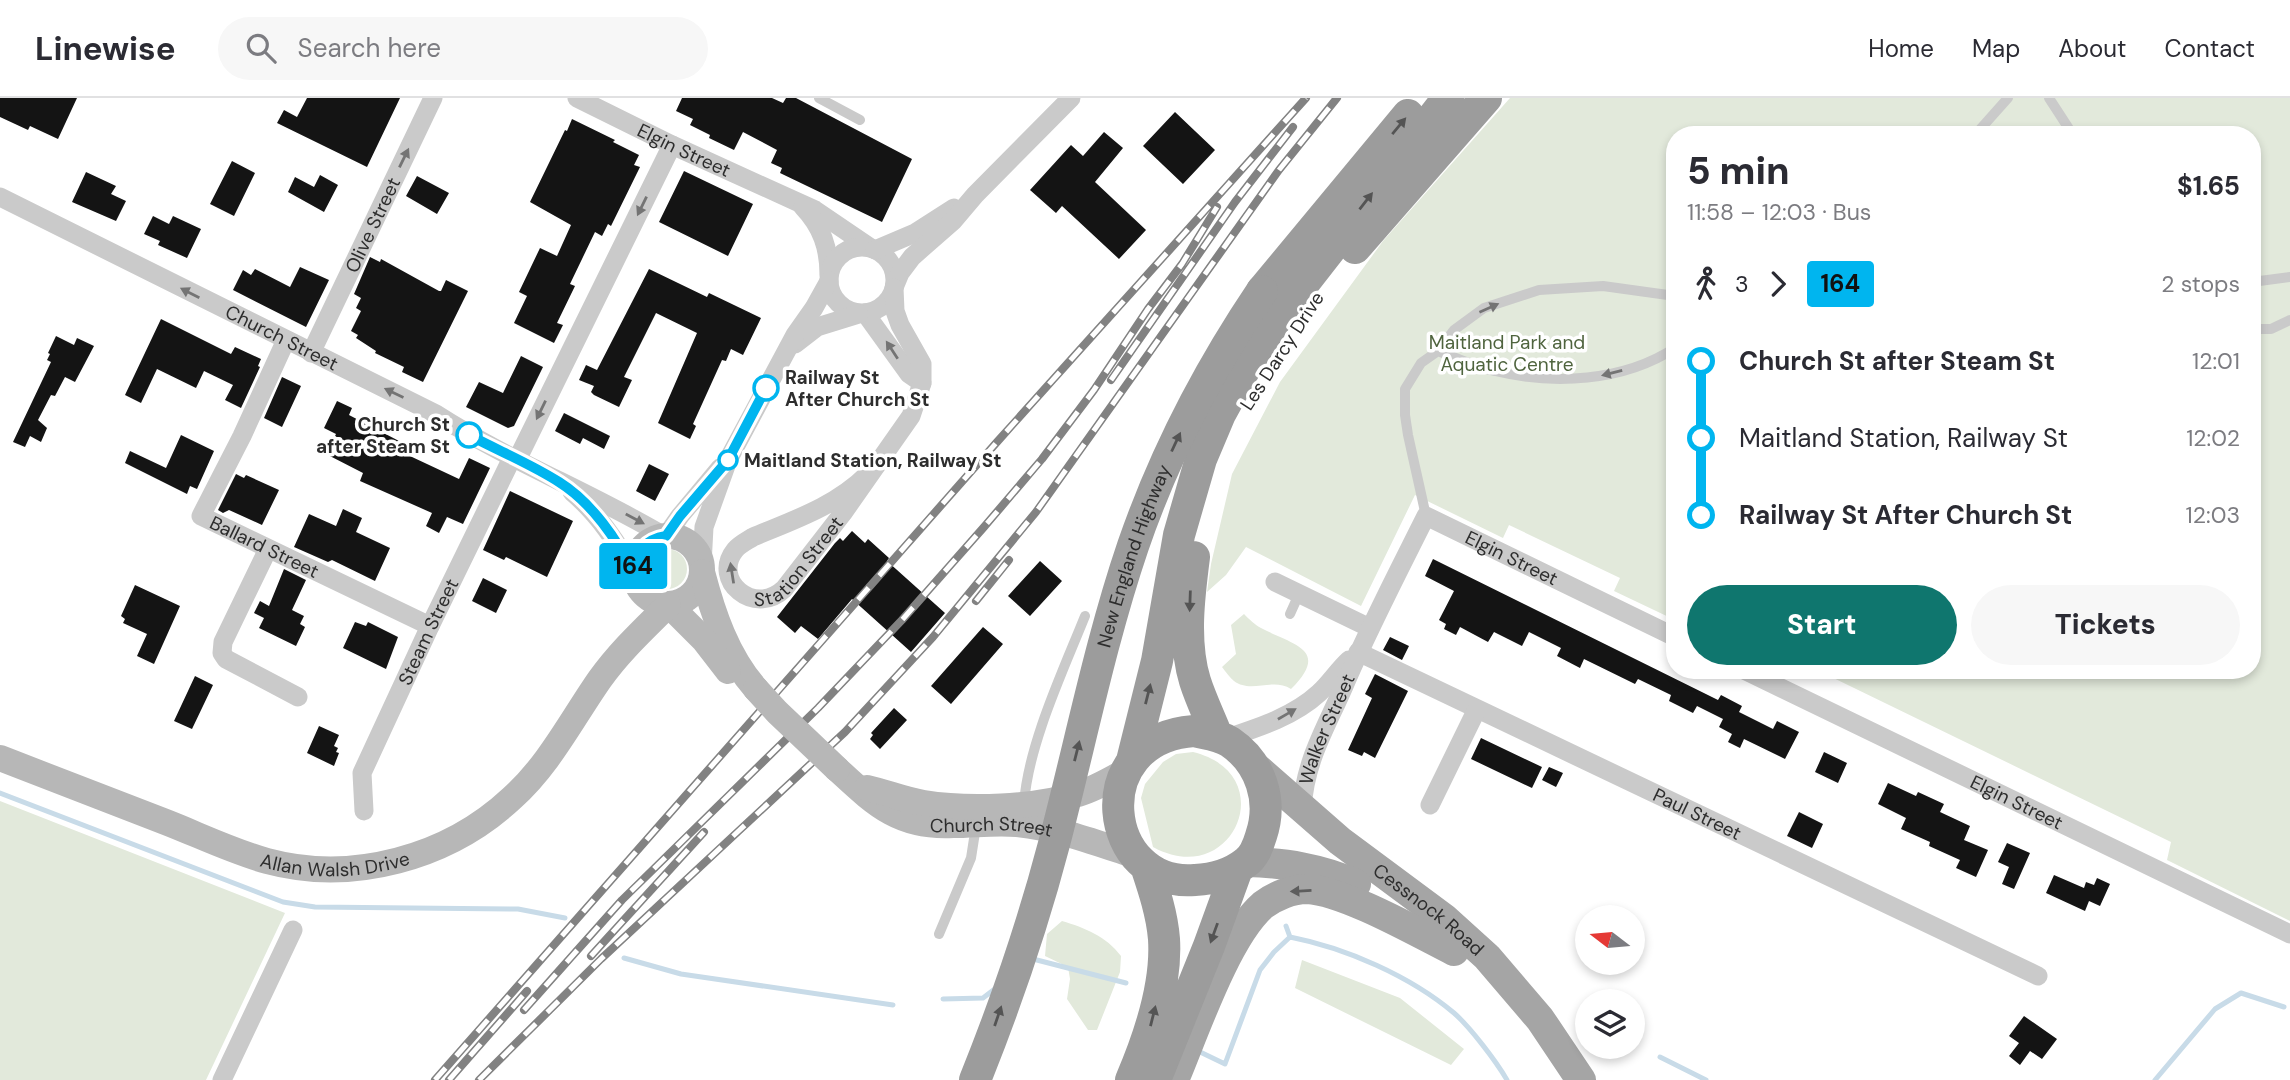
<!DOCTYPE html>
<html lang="en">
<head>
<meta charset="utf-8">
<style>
  body { margin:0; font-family:"DM Sans",sans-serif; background:#f7f7f7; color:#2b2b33; height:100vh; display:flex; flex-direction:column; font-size:26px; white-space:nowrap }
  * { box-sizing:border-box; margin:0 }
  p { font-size:23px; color:#7c7c81 }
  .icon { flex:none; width:38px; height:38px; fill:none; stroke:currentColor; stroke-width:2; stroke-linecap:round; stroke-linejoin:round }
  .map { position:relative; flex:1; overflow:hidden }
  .details { position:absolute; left:1666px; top:28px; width:595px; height:553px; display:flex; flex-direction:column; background:#fff; border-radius:28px; box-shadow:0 4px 10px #0003 }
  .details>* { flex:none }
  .badge { padding:0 14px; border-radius:5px; font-size:24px; line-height:46px }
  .needle { width:46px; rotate:286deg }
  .controls { position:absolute; left:1575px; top:807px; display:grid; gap:14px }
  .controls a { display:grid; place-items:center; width:70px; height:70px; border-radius:50%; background:#fff; box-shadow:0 4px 10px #0003; font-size:35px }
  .map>.badge { position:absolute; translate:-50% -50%; box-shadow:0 0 0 4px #fff }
  .legs { display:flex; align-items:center; gap:10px; height:77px; padding:0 21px; font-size:23px }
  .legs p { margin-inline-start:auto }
  .headline { display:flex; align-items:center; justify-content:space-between; height:119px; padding:0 21px }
  h1 { font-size:38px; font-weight:800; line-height:52px }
  .primary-button { display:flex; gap:14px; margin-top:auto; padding:14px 21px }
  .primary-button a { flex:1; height:80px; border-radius:42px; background:#0f766e; color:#fff; font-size:28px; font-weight:800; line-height:80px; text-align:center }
  .primary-button a+a { background:#f7f7f7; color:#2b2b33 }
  ul { padding:0 21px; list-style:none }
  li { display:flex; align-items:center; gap:24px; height:77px; font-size:26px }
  li i { display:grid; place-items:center; width:10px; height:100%; margin:0 9px; background:currentColor }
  li i::after { content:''; width:18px; height:18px; margin:-9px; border:5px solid; border-radius:50%; background:#fff }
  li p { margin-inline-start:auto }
  li:first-child i { background:linear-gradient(#0000 50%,currentColor 0) }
  li:last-child i { background:linear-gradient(currentColor 50%,#0000 0) }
  header { display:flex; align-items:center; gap:42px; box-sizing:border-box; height:98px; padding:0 35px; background:#fff; border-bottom:2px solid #e1e1e2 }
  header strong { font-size:33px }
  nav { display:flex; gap:38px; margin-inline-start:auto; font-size:24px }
  .search { width:490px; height:63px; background:#f7f7f7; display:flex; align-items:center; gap:18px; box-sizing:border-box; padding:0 24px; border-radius:38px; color:#7c7c81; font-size:26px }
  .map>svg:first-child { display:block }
</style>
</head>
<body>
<header>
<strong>Linewise</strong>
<div class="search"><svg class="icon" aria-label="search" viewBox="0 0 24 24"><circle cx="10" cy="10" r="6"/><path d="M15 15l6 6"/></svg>Search here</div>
<nav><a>Home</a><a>Map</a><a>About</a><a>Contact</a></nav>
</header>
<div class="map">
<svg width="2290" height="982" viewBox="0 0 2290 982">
  <rect width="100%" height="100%" fill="#fff"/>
  <path fill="#e2e9db" d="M1510,0h780v823l-123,-61 4,-18 -354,-172h435v-535h-577v485l-61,-29 6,-13 -111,-53 -6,13 -88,-43 -54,111 -115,-59 -20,28 -19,17 4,-28 21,-90 48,-92 103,-141z
    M647 471a20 20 0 1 1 40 0a20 20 0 1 1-40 0Z
    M1244,516c5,5 11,11 17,14 32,17 70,21 30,61 -18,-12 -40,5 -57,-8 -4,-3 -8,-9 -12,-14l14,-13 -5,-29z
    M1193,654c90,22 40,139 -40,95l-12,-49 4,-14 18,-22 13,-8z
    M0,703l285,112 -79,167h-206z
    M1062,823c23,7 44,15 59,35l-1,16 -23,58h-9l-21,-31 3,-20 -2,-12 -23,-11 2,-22z
    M1302,862l98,38 64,51 -13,16 -156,-77z"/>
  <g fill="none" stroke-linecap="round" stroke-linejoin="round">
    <path stroke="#c8dbe8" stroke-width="5" d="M0,695l283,109 32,5 203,2 47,9
      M1286,828l4,11c56,11 120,39 164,76 16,14 42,48 53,67
      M624,860l57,16 212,31
      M1031,863l2,-2 93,24
      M943,901l40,-1 13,-10
      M1196,952l29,14 35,-94 14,-18 16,-15
      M1660,959l46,23
      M2155,982l60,-71 26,-16 43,14"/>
  </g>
  <path fill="#141414" d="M0,0h77l-19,41 -28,-13 -2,4 -28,-13z
    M307,0h93l-33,69 -90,-44 7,-13 13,7z
    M682,0h90l11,5 3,-5h10l116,61 -30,63 -102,-49 2,-5 -11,-5 6,-13 -34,-18 -9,18 -25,-12 1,-3 -20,-10 3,-6 -17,-8z
    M1175,14l40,38 -32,34 -40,-38z
    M572,21l43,21 -2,2 26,13 -5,10 6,2 -29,59 -3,-2 -6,12 -7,-4 -25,52 5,2 -18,37 6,2 -9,18 -40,-20 13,-27 -8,-4 21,-44 17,8 14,-31 -41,-23 35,-72 2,1z
    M1104,34l19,16 -28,34 51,48 -27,29 -57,-53 -6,7 -26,-23 41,-45 12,11z
    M232,63l23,12 -21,43 -24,-12z
    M684,73l69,33 -25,52 -69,-34z
    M86,74l30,14 -5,8 15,7 -10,20 -44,-19z
    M320,77l18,10 -14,27 -36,-20 7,-15 19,10z
    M417,78l32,17 -12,21 -31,-18z
    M153,118l16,8 4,-8 28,13 -14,29 -29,-13 2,-4 -16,-7z
    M370,159l10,5 1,-3 58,32h2l5,-11 22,11 -45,91 -21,-10 2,-5 -29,-14 1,-2 -20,-13 2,-3 -7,-4 10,-20 -5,-3 5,-10 -7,-4z
    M300,169l29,13 -23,47 -73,-37 10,-20 8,5 4,-6 35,18z
    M649,171l58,28 2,-4 52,25 -18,37 -12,-6 -5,12 -4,-1 -29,64 3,2 -6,13 -32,-16 39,-90 -41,-20 -32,64 8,3 -13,27 -25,-12 -3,-3 3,-6 -15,-6 7,-15 11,5z
    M161,221l70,35 4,-7 26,12 -3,7 2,1 -19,41 -16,-8 8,-15 -29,-14 -8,17 -39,-19 -16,34 -16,-8z
    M56,238l18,9 3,-7 17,8 -19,36 -10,-5 -10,19 -4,-1 -13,25 9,8 -6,14 -11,-6 -5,11 -12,-5 38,-80 -4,-2 3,-6 -2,-1z
    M521,258l22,11 -29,59 -6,2 -42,-21 13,-25 24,11z
    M282,279l19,9 -19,41 -18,-9z
    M337,303l15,7 -3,7 50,26 -4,8 64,30 10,-21 21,10 -27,56 -16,-7 -8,16 -13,-7 6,-13 -72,-32 3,-8 -37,-19 10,-20 -12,-6z
    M564,315l46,23 -6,13 -21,-11 -3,6 -25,-13z
    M181,337l33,16 -17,38 -7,-3 -3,8 -62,-31 5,-12 36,17z
    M649,366l20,10 -14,27 -19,-10z
    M236,376l8,4 2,-3 33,15 -17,35 -33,-15 -6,3 -5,-3z
    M510,393l63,30 -26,56 -41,-20 -2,3 -21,-10z
    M343,411l19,9 -6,14 34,16 -15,33 -43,-21 -4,2 -34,-15 15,-33 27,12z
    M852,433l13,12 3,-4 21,19 -2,3 58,52 -34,39 -59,-53 -34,40 -17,-13 -6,7 -18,-16 58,-74 5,-5 3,3z
    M1433,461l285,141 3,-5 21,11 -3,6 34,17 4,-8 22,11 -14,27 -41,-20 -4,9 -12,-6 4,-8 -13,-7 4,-8 -26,-13 -4,7 -24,-12 2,-6 -33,-16 -3,5 -51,-25 -4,9 -23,-12 4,-8 -32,-16 -7,14 -28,-14 -6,10 -28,-15 -4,8 -12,-6 2,-5 -7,-4 15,-29 -29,-15z
    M1040,463l22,20 -32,35 -22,-20z
    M284,471l22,11 -14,30 12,6 -4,8 5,3 -9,19 -37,-18 5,-10 -10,-5 6,-12 9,5z
    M483,480l24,12 -11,23 -24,-12z
    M135,487l45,21 -26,58 -17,-8 10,-22 -24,-11 2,-4 -4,-3z
    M355,524l11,4 2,-4 30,15 -12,32 -43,-21z
    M983,529l20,17 -52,60 -20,-18z
    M1390,539l19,9 -7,14 -19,-10z
    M1375,576l33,17 -33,67 -11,-6 -2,4 -14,-6 24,-52 -7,-4z
    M195,578l18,9 -21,44 -18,-8z
    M894,610l13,12 -27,29 -10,-10 3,-4 -2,-2z
    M319,628l20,9 -5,11 4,2 -2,4 3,1 -5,13 -27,-13z
    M1481,640l61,29 -10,21 -61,-29z
    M1824,654l23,11 -9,20 -23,-11z
    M1549,669l14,6 -7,14 -14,-7z
    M1888,685l28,13 2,-4 26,12 -4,8 30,14 -6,14 24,10 -12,27 -20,-9 4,-8 -31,-14 1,-4 -29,-13 5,-11 -28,-14z
    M1799,714l24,12 -11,24 -25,-12z
    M2007,745l23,10 -16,36 -12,-5 7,-17 -11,-5z
    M2054,777l30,13 2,-6 8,3 3,-7 13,6 -10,22 -11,-5 -4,10 -39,-18z
    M2024,918l33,23 -15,20 -12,-8 -10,14 -11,-9 10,-13 -10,-7z"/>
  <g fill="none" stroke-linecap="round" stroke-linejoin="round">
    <path stroke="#cacaca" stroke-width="10" d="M819,0l41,22
      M2049,0l24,37
      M1975,37l33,-37
      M2252,184l38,-5
      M2252,231h19l19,-9
      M1438,253c19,7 38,16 57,20 58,14 128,11 180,-23
      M1426,418l-18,-81 -3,-20v-26l16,-26 17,-12 16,-21 30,-22 55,-18 64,-4 72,10
      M1290,516l9,-20
      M1024,706c4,-59 39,-133 61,-188
      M939,836l32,-76 5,-32"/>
    <g stroke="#cacaca" stroke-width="19">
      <path id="s1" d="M577,0l95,47 143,65 56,38"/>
      <path id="s2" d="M0,99l436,217c73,47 154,78 228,122"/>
      <path d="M803,109c19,20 26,41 26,68"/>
      <circle cx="862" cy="182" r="33"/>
      <path d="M875,152l40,-17 39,-25"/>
      <path d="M895,187l5,-12 12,-16 41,-36 22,-26 96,-97"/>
      <path d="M865,215l44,61 13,9"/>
      <path id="s3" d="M286,242l-44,96 -41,80 229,110"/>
      <path d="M795,246l22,-17 42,-13"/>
      <path id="s4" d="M311,255l122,-255"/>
      <path d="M517,362l155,-315"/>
      <path id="s5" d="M868,376c-32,32 -74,46 -115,63 -6,4 -13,7 -18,13 -24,30 19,67 49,39l59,-76 68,-97 11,-33v-19l-22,-39 -5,-14 -1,-23"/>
      <path d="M572,394c25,21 47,52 61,81"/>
      <path d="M666,438l14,-20 40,-48"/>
      <path d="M268,451l-45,93 -1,11 4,6 72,38"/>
      <path d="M702,467l2,-38 24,-67 67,-125 19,-27 15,-27"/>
      <path d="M1275,484l95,46"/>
      <path id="s6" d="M1358,554l680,324"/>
      <path id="s7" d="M1744,572l546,264"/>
      <path d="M1224,641c33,-11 69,-22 95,-46 11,-10 19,-23 30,-33"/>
      <path d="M1430,707l46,-94"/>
      <path id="s8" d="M1302,711c3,-51 26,-84 45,-130 24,-55 52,-109 79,-163l249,121"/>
      <path id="s9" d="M364,713l-2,-38 68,-147 82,-168"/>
      <path d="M222,982l71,-150"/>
    </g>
    <g stroke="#b7b7b7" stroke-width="26">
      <circle cx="668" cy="472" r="34"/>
      <path d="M702,474c11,42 25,84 54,117"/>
      <path d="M669,507l35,35 24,31"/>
      <path id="s10" d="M0,660c54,21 108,42 163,63 34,13 68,30 104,40 85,23 181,-3 245,-63 37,-33 60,-79 88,-119 20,-28 44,-50 68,-74"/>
      <path id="s11" d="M837,671c37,34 61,59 116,56 21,0 42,-3 64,-1 40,4 80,19 119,32"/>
      <path d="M867,690c19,4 37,12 57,15 43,7 112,5 154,-9 17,-5 32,-14 48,-23"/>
    </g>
    <g stroke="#a5a5a5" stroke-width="30">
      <path id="s12" d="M1252,666l88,77 105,78 42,38 53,62 41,61"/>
      <path d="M1247,764c39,1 73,6 109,22"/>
      <path d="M1174,982c20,-47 52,-143 89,-175 12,-9 29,-16 44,-16 38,2 111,44 147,62"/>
    </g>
    <path stroke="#9c9c9c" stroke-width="32" d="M1355,150l131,-150
      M1262,193l146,-176
      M1194,459c-5,39 -11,85 1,124 6,19 15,37 22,55
      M1194,633c12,3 25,4 36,11 31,21 43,59 31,94 -3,10 -7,21 -16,27 -14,11 -32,16 -50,17 -92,8 -112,-141 -1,-149z
      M1132,663l25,-100 22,-126 22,-76 19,-45 28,-51 31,-48 169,-217
      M1131,982c18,-42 36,-94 33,-141 -2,-25 -10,-49 -18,-73
      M1155,982l54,-134 28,-77"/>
    <defs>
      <path id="rail" d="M1111,282l124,-178 58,-75
        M976,503l33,-41
        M591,858l113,-124
        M524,912l98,-110 196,-192 84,-88 82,-93 58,-68 52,-69 54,-81 34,-45 35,-57
        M435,982l562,-638 309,-344
        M449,982l78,-89
        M479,982l122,-121 244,-227 88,-95 103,-125 243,-342 58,-72"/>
    </defs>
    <use href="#rail" stroke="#828282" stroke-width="8"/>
    <use href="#rail" stroke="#fff" stroke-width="5" stroke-dasharray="16" stroke-linecap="butt"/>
    <path stroke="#b7b7b7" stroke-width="26" d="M756,591l21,23 60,57"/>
    <path stroke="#9c9c9c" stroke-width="32" id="s13" d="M975,982c31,-77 58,-156 79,-236 26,-99 46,-201 79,-298 31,-90 75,-175 129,-255"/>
  </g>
  <defs><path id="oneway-solid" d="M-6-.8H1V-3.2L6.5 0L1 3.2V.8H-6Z" transform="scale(1.75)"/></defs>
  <g fill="#545454">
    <use href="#oneway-solid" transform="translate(1399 28) rotate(-50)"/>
    <use href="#oneway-solid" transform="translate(1366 103) rotate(-52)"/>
    <use href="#oneway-solid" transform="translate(1176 344) rotate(-65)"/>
    <use href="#oneway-solid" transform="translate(1190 503) rotate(92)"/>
    <use href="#oneway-solid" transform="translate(1148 596) rotate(-76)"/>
    <use href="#oneway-solid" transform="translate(1077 653) rotate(-76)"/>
    <use href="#oneway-solid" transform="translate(1214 835) rotate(110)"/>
    <use href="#oneway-solid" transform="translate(998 918) rotate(-71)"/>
    <use href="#oneway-solid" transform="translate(1153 918) rotate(-76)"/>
  </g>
  <g fill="#747474">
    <use href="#oneway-solid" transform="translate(404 60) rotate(-64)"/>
    <use href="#oneway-solid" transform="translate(642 108) rotate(116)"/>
    <use href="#oneway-solid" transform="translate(190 195) rotate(-153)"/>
    <use href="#oneway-solid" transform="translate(1489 210) rotate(-24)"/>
    <use href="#oneway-solid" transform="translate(892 252) rotate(-123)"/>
    <use href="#oneway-solid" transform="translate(1612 275) rotate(166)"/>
    <use href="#oneway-solid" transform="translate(394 295) rotate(-154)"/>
    <use href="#oneway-solid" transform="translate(541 312) rotate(116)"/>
    <use href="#oneway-solid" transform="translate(635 421) rotate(28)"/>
    <use href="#oneway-solid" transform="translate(732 475) rotate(-99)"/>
    <use href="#oneway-solid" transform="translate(1287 616) rotate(-30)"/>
  </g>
  <use fill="#5d5d5d" href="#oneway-solid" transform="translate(1301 793) rotate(177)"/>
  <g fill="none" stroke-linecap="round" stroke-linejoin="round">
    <defs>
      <path id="line-1" d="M469,337c30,16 62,29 90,47 32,20 59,58 74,91 0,-20 13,-34 33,-37l14,-20 48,-56 38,-72"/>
    </defs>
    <use href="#line-1" stroke="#fff" stroke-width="16"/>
    <use href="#line-1" stroke="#00b5ef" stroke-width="10"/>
  </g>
  <g fill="#fff" stroke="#00b5ef" stroke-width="3.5">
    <circle cx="766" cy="290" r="12"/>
    <circle cx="469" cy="337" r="12"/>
    <circle cx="728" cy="362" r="9"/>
  </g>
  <g text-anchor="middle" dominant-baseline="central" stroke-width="7" stroke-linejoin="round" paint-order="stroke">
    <g font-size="19" fill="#2d2d2d" stroke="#fff">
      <text stroke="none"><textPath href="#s1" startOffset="119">Elgin Street</textPath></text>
      <text stroke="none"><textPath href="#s4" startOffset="142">Olive Street</textPath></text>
      <text stroke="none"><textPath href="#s2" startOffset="315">Church Street</textPath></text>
      <text transform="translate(1282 253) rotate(-57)">Les Darcy Drive</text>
      <text stroke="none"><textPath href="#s3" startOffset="266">Ballard Street</textPath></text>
      <text stroke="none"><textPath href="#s5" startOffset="278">Station Street</textPath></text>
      <text stroke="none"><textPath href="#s13" startOffset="548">New England Highway</textPath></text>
      <text stroke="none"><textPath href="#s8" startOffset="415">Elgin Street</textPath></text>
      <text stroke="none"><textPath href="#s9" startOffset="194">Steam Street</textPath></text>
      <text stroke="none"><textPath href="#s8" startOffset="84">Walker Street</textPath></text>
      <text stroke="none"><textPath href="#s7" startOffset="303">Elgin Street</textPath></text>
      <text stroke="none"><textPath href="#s6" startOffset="376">Paul Street</textPath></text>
      <text stroke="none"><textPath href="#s11" startOffset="172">Church Street</textPath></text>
      <text stroke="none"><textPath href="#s10" startOffset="355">Allan Walsh Drive</textPath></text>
      <text stroke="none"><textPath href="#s12" startOffset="229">Cessnock Road</textPath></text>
    </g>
    <g font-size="19" fill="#4f643e" stroke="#fff">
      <text x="1507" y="244">Maitland Park and<tspan x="1507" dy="22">Aquatic Centre</tspan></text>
    </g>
    <g font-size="19" font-weight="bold" fill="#2d2d2d" stroke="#fff" text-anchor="start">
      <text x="785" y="279">Railway St<tspan x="785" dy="22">After Church St</tspan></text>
      <text x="450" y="326" text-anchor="end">Church St<tspan x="450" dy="22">after Steam St</tspan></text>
      <text x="744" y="362">Maitland Station, Railway St</text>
    </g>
  </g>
</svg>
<div class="controls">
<a><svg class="needle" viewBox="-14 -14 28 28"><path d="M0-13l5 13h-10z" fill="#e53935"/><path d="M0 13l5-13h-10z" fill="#7c7c81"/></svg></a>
<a><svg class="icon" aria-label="layers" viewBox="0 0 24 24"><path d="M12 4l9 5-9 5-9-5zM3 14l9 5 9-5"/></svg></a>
</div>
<b class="badge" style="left:633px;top:468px;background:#00b5ef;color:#111">164</b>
<section class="details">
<div class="headline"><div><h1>5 min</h1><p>11:58 – 12:03 · Bus</p></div><b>$1.65</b></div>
<div class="legs"><svg class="icon" aria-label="walk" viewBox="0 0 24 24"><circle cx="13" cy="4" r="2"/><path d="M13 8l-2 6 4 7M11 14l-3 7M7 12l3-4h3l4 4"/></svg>3<svg class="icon" aria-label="forward" viewBox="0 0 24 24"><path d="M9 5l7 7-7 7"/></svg><b class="badge" style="background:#00b5ef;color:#111">164</b><p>2 stops</p></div>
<ul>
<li><i style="color:#00b5ef"></i><b>Church St after Steam St</b><p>12:01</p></li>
<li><i style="color:#00b5ef"></i><span>Maitland Station, Railway St</span><p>12:02</p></li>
<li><i style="color:#00b5ef"></i><b>Railway St After Church St</b><p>12:03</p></li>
</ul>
<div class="primary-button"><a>Start</a><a>Tickets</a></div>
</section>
</div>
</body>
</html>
